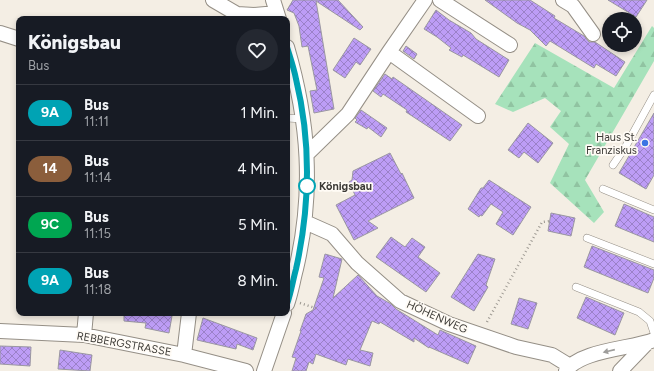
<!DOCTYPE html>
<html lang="de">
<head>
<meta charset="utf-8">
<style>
  body { margin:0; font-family:Figtree,sans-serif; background:#242831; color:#f1f3f6; height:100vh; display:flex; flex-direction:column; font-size:15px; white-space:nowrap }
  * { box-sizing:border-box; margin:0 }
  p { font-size:13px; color:#9ea1a6 }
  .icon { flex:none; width:22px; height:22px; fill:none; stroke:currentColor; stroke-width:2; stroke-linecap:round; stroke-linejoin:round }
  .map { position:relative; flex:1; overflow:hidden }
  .drawer { position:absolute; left:16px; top:16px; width:274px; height:300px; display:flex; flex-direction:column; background:#171b24; border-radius:8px; box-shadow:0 2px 6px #0003 }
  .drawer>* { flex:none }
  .badge { padding:0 8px; border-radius:13px; font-size:14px; line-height:26px }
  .tools { position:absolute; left:602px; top:12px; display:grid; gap:8px }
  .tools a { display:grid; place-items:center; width:40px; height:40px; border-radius:50%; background:#171b24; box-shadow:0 2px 6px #0003; font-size:20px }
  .map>.badge { position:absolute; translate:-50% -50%; box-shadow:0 0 0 2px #fff }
  .round { display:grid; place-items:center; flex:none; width:42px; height:42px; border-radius:21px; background:#242831 }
  .overview { display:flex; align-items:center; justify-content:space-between; height:68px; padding:0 12px }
  h1 { font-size:19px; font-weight:800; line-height:30px }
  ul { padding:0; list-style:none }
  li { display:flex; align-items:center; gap:12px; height:56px; padding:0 12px; border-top:1px solid #363941 }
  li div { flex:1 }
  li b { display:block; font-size:15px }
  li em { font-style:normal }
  li .badge { min-width:44px; font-weight:700; text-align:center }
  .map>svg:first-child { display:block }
</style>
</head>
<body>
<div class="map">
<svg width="654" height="371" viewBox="0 0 654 371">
  <defs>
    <pattern id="forest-firs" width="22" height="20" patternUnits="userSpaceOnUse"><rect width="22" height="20" fill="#a6e2bb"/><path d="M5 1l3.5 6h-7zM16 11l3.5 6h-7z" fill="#90c3a1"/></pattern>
    <pattern id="building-cross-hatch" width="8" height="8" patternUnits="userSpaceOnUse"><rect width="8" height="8" fill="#bd9df6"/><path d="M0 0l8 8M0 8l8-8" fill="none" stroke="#9b81c8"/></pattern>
  </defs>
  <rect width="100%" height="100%" fill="#f4eee4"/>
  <path fill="url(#forest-firs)" d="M652,26l2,2v33l-69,119 19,32 -10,11 -44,-40 19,-39 -19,-17 11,-16 -16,-13 -32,14 -18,-8 40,-61 79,45z"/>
  <path fill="url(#building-cross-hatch)" stroke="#9a97a1" d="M293,0h45l25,27 -3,3 -44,-29 18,108 -20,4 -4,-22 7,-1 -9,-44 -6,1 -3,-21 -5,-13 -7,-3z
    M485,0h45l25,16 -1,2 30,18 5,6h6l30,20 -9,14 -20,-12 -2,4 -44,-27 -4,5 -16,-16 -13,-7z
    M608,0h39l-11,17z
    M436,10l13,10 22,13 5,6 33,21 -10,17 -36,-22 -1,2 -13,-7 2,-2 -14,-11 -13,-8z
    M354,38l17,11 -11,16 -4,-3 -11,16 -12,-8z
    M406,46l11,8 -3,5 -11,-8z
    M385,74l7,5 1,-2 69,48 -12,16 -44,-29 1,-2 -24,-16 -2,3 -8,-6z
    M361,110l26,18 -6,9 -13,-10 -1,2 -12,-7 2,-2 -2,-2z
    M654,113v62l-8,14 -27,-16z
    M528,123l25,20 -15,20 -14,-11 -5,6 -11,-8z
    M390,153l11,21 1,-1 12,25 -46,23 10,7 -24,12 -18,-35 19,-10 -6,-13 3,-2 1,-9z
    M489,180l42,27 -18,28 -17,-11 7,-12 -12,-8 -9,12 -2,-1 -1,2 -11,-8 13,-21h2z
    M624,204l30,13v25l-39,-16z
    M551,213l24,5 -4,18 -23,-5z
    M391,237l14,10 7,-9 13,9 -7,10 22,16 -14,19 -50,-35z
    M592,246l62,24v8l-6,15 -64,-26z
    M325,254l17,5 -9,39 25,-23 19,21 14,8 5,5 42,26 2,-5 36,16 -8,18 -39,-17v1l-15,-10v4l-34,-20 -1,2 -7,-3 -12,29 13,3 -3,13 -22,-7 -2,6 -30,-11 -3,10 -4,-2 -3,9h-14l4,-13 -4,-1 9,-26h-1l6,-17 7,-4 11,-32 -5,-1z
    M478,254l17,5 -9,26 2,2 -14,24 -23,-14z
    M586,297l38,16 -9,22 -38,-17z
    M519,298l18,5 -9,26 -17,-5z
    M124,313h41v1l7,2 -3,17 -24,-5 1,-5 -22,-2z
    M203,318l54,20 -4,12 -16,-6 -1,5 -39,-9z
    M0,346l31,1 -1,19 -30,-2z
    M60,350l32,5 -2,16 -32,-2z"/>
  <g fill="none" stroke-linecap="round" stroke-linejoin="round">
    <defs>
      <path id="lane" d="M287,118l16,1
        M613,165l13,-19 28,-51
        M603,189l51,21
        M587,238l67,26
        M576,287l63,25 11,9 4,12"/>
      <path id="street" d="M213,0l24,14 17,1 23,-2
        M273,0l6,19
        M440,0l70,45
        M563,0l10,6 20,28
        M0,33l19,6
        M287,47c22,75 27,145 9,222 -3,11 -5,24 -9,35
        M389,52l89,64
        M307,154l41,-40 41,-62 36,-52
        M305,222l27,12 25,29 43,38 49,23 67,23 36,8 18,11
        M0,331l84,4 100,20 62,16
        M84,335l2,-22
        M184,355l5,-42
        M264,371l20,-58
        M566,371c14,-21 64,-22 88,-31
        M620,371l27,-28"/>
    </defs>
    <use href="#lane" stroke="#958f86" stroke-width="8"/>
    <use href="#street" stroke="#958f86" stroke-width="16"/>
    <path stroke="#9a968f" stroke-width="2.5" stroke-dasharray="1 3" stroke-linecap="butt" d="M300,303l18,6
      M487,322l55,-100 8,-1"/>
    <use href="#lane" stroke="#fff" stroke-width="7"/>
    <use href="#street" stroke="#fff" stroke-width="14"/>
  </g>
  <defs><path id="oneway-solid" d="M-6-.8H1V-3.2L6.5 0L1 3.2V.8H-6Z"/></defs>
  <use fill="#9e9d9b" href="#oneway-solid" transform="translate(609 351) rotate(167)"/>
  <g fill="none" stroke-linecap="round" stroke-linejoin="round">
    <defs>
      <path id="line" d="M287,47c3,10 7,21 9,32 15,62 14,127 0,190 -3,11 -5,24 -9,35"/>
    </defs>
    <use href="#line" stroke="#fff" stroke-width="9"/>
    <use href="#line" stroke="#00a3b4" stroke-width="6"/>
  </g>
  <circle fill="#3b74e3" stroke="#fffbf5" stroke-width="1.5" cx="645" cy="143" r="4"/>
  <circle fill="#fff" stroke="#00a3b4" stroke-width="2" cx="307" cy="186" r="8"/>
  <g text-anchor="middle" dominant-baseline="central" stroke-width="3.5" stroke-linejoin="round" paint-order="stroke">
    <g font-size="11" fill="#3d3b37" stroke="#fffbf5" text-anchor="end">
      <text x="637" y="137">Haus St.<tspan x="637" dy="13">Franziskus</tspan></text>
    </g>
    <g font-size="11" font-weight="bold" fill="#3d3b37" stroke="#fffbf5" text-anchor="start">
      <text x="319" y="186">Königsbau</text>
    </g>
    <g font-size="11" fill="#3d3b37" stroke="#fffbf5">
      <text transform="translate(437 317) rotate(24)">HÖHENWEG</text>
      <text transform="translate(124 344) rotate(10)">REBBERGSTRASSE</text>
    </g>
  </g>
</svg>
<div class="tools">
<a><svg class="icon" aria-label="locate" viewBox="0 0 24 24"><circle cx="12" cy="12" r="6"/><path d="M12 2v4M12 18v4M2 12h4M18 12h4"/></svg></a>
</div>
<section class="drawer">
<div class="overview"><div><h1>Königsbau</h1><p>Bus</p></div><a class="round"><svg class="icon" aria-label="heart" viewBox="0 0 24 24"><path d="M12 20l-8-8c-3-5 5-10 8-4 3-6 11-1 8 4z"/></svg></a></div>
<ul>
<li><span class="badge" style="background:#00a3b4;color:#fff">9A</span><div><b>Bus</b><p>11:11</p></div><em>1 Min.</em></li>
<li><span class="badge" style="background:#8b5e3c;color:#fff">14</span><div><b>Bus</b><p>11:14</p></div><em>4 Min.</em></li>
<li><span class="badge" style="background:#00a651;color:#fff">9C</span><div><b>Bus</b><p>11:15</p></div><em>5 Min.</em></li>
<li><span class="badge" style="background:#00a3b4;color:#fff">9A</span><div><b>Bus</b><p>11:18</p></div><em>8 Min.</em></li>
</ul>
</section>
</div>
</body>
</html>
